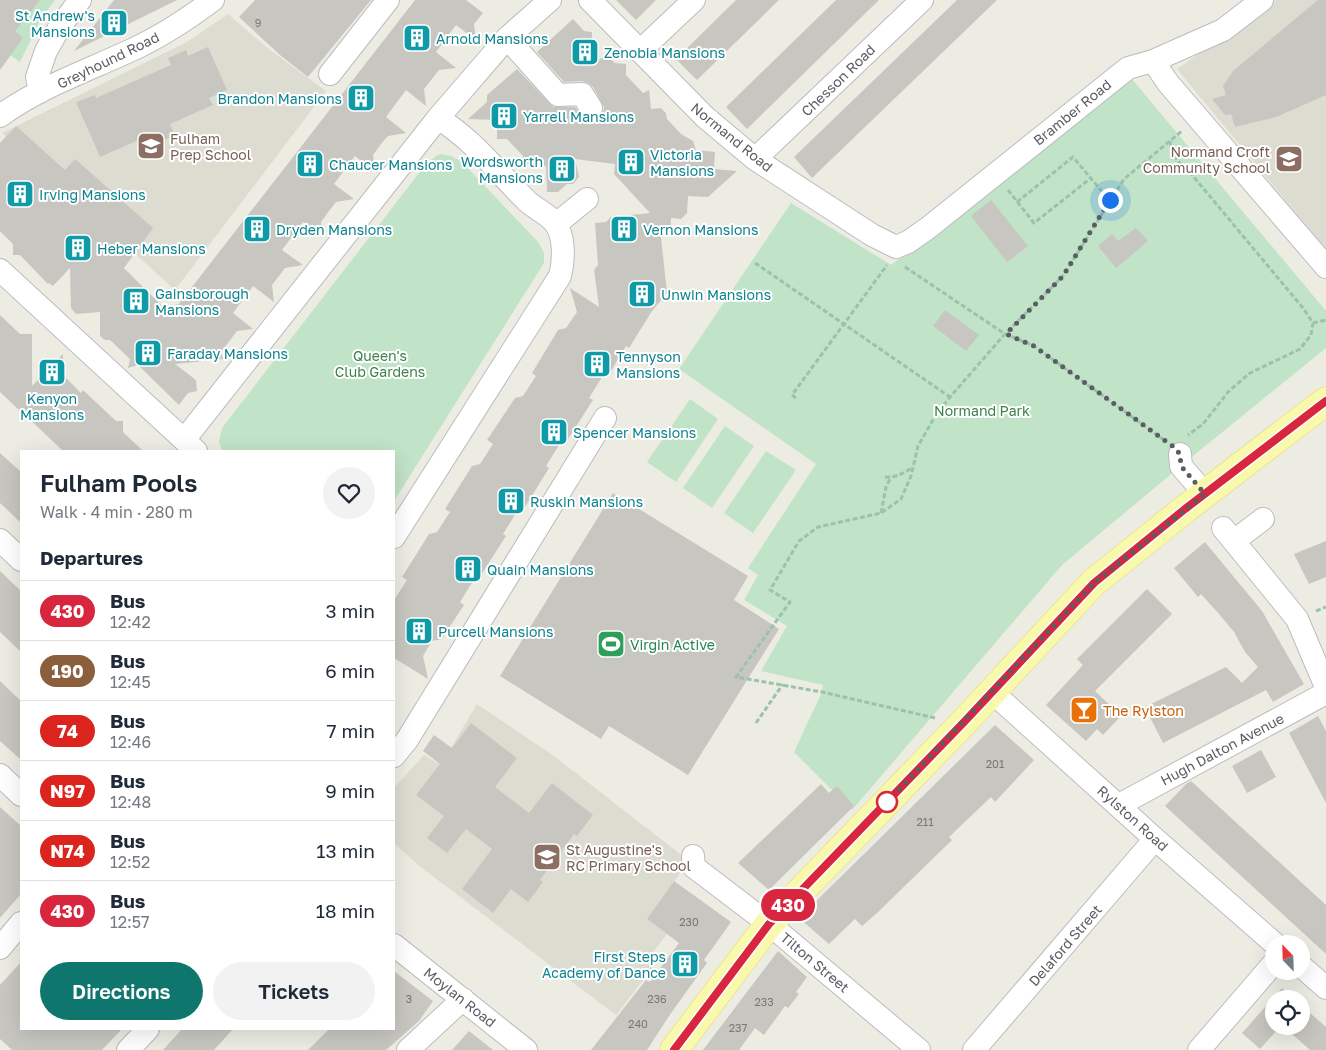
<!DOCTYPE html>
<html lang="en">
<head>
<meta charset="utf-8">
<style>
  body { margin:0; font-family:"Golos Text",sans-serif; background:#f2f2f3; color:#1f2937; height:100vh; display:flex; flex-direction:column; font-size:19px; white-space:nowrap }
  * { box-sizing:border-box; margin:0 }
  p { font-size:16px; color:#747a83 }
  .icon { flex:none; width:28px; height:28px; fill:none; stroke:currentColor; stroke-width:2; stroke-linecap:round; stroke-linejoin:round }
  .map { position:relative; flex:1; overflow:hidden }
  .drawer { position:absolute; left:20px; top:450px; width:375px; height:580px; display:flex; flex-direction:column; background:#fff; border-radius:0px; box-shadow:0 5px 20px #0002 }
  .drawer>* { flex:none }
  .badge { padding:0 10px; border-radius:16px; font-size:18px; line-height:32px }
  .needle { width:32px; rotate:337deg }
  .controls { position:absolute; left:1265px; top:935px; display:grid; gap:10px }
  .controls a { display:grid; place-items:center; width:45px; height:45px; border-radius:50%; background:#fff; box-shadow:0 5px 20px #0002; font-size:25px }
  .you { position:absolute; width:25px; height:25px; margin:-12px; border:4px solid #fff; border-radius:50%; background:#1a73e8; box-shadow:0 0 0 8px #1a73e833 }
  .map>.badge { position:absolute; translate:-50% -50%; box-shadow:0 0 0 2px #fff }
  h2 { padding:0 20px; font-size:19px; line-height:45px }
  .round { display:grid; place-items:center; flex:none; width:52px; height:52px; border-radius:26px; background:#f2f2f3 }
  .head { display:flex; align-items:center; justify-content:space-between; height:85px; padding:0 20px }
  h1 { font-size:24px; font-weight:600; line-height:38px }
  .primary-button { display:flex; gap:10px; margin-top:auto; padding:10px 20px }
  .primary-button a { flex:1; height:58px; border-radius:30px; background:#0f766e; color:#fff; font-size:20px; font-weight:600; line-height:58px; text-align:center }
  .primary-button a+a { background:#f2f2f3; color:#1f2937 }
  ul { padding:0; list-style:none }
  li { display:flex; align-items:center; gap:15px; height:60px; padding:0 20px; border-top:1px solid #e0e1e3 }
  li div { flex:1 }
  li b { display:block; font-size:19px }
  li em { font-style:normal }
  li .badge { min-width:55px; font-weight:700; text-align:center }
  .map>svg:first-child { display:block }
</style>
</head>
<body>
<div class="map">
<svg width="1326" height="1050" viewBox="0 0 1326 1050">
  <rect width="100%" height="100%" fill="#edece3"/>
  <path fill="#dcdcd1" d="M1276,0h50v249l-149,-180z
    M228,14l38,33 60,44 -151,199 -173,-157 185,-91z
    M477,704l77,52 135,105 -42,58 20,15 -20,26 7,6 -38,49 -198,-150 -24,-22v-55l30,-33 15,9 13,-18z"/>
  <path fill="#c1e3c7" d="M0,0h55l-14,19 -21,43 -20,-14z
    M1131,78l195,233v37l-138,112 -126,105 -210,245 -58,-58 28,-60 1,-7 -62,-14 26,-45 -43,-26 14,-25 -10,-7 68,-104 -137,-95 112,-166 100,62z
    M441,154l10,2 11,6 77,81 5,10v10l-150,238v-50h-172l-3,-9 3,-14 204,-264 10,-8z
    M690,399l28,20 -42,63 -29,-20z
    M725,426l29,20 -42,62 -29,-20z
    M766,451l30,19 -43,63 -29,-20z"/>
  <path fill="#c8c6c0" d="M0,0h40l-25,31 8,7 -23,32z
    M114,0h63l-103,51z
    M255,0h116l-63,77 -28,-22 -41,-38z
    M415,0h51l17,13 -9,11 2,16 -20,-15 -20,27 20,16 -17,2 -15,19 2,17 -20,-16 -20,27 20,16 -18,3 -7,8 -8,11 2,17 -20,-16 -21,28 20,15 -18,3 -7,9 -8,11 2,16 -20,-16 -21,28 21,15 -18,3 -13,17 2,17 -21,-16 -20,27 20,16 -16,2 -16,21 2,7 -48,5 21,16 1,11 -9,2 -9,12 -41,-40 -10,3 2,-9 -20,-19h-5l-5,-4v-24l-24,2 -5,-6 -1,-40 -17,18 -4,-3 -1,1 -28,-29h-7v-11l-13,-13v-88l16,-17 49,44 10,-11 78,69 -29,40 45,45 7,-9 2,1z
    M616,0h40l-20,20z
    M736,0h43l-82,80 -21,-21z
    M836,0h43l-132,129 -21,-22z
    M957,0h40l-185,178 -18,-21z
    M1318,0h8v95l-50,22 -41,10 -4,-13 -6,1 -13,-16 14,-4 -3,-9 10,-15z
    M573,19l11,12 8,1 -1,33 15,-10 9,8 11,1v11l17,18 6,-3 2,19 10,-1 5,5 1,6 14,15 12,7 3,9 19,2 -1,17 23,2 -29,26 -20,-1 -1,17 -6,6 -10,-1 -1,17 -2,-3 -7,5 6,56 -15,18 -23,37 -3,-2 -15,25 -4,-2 -18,29 4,2 -25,39 -4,-2 -18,29 3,2 -24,39 -4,-2 -18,29 3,2 -25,39 -3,-2 -18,29 4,3 -17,26 -5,8 -10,2 -9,15 5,23 -34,-21v-58l13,-20 -5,-3 27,-43 8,-2 13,-20 -5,-3 27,-43 8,-2 13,-20 -6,-4 28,-42 8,-2 13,-20 -4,-3 26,-43 8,-2 11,-16 -7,-24 29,19 -5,-37 4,-5 -3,-42 11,-1 5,-5 39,-4 -36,-39 1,-10 -40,-5 4,18 -6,7h-6l-9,8h-11l-1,-26 -24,-1 1,-9 -16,-17h-10v-19l-29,-1 19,-17v-7l30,-26 36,38h22l10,13 7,1 6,-2 5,-5 1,-7 -11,-20 -5,-4 -6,-2 -18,1 -27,-30z
    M208,47l19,43 -18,8 4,7 -43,19 5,11 -28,13 -4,-10 -43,19 -24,-55 19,-7 1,3 75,-33 -3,-7 18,-8 2,6z
    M991,200l37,46 -21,16 -36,-46z
    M1136,228l12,13 -32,27 -18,-22 14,-12 6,7z
    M945,310l34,25 -13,16 -33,-25z
    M0,315l20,19h12v52l31,-32v21l18,18 2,-3 33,31h7v11l20,19h-80l-42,-40v1l-21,-20z
    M0,453l21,19v51l-21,-20z
    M613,493l135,83 -14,24 45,29 -91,146 -79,-49 -8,13 -101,-63z
    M1326,541v36l-17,7 -15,-30z
    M1205,542l57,69 42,73 -31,18 -7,-12 -103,53 -18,-36 81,-40 16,16 16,-16 -13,-15 -11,-20 -15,-18 -18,-20 -3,3 -24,-29z
    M0,571l21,20v61l-21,-20z
    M1147,589l25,25 -77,77 26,25 -18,19 -6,-6 -11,12 -40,-36 37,-40 -6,-6z
    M0,681l21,20v59l-21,-19z
    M1318,716l8,15v72l-37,-70z
    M471,723l46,35 -22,29 34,26 23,-30 41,32 -16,21 -3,-2 -34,46 3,2 -15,20 -17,-13 -18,24 -31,-24 30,-40 -26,-20 -19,24 -20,-15 17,-22 -28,-21 24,-31 -17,-13 11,-16 18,13z
    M995,725l39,35 -39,42 -4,-5 -42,40 3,3 -76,74 -14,12 -7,-7 -26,25 -30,-26z
    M1261,750l15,27 -29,16 -15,-27z
    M1191,781l135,124v49l-161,-148 21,-22z
    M821,784l8,9 8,-7 17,20 -85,84 -31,-27z
    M0,807l21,19v68l-21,24z
    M674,881l57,41 -27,38 3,3 -38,53 -22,34h-56l55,-70 4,2 29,-39 -32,-24z
    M778,951l29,26 -11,15 3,2 -11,14 -3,-2 -21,29 -9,-7 -16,22h-36z
    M21,962v67h101l-20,21h-90l-12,-11v-54z
    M394,971l39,30 -14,20 -33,29h-78l21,-21h65z
    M1282,988l12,11h-20v27h7l-21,23 -18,-16z
    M1301,1005l25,22v23h-16l-27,-24h18z
    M182,1029h51l-19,21h-51z
    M469,1031l24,19h-41z"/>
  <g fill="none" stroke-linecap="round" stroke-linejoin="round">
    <defs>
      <path id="minor" d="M590,0l115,117 50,42 117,76 24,12 12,-5 20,-14 200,-160 25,-7 70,-31 39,-30
        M507,38l51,57 24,-1 9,14
        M640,51l54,-51
        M1153,61l15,22 158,184
        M330,74l58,-74
        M40,92l-3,-15 9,-26 13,-23 21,-28
        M0,116c41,-30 92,-47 138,-69 27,-13 51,-29 75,-47
        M755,159l167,-159
        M556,224l31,-25
        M0,270l196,181
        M184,440l254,-322
        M1180,454l1,12 24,28
        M1223,528l74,91 29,68
        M394,537l166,-261c4,-15 5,-40 -5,-53 -6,-8 -19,-14 -27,-21 -31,-30 -52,-60 -90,-84l69,-80 43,-38
        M0,540l21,20
        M1234,541l29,-22
        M991,691l164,148 120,105
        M394,756l13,-16 198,-322
        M0,775l21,20
        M1119,805l207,-112
        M693,856l1,11 75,57 150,126
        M394,945l132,105
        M0,948l21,-25
        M1301,966l25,22
        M128,1050l20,-21
        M408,1050l55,-51
        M974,1050l181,-211
        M1199,1050l75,-87"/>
      <path id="major" d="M674,1050l95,-126 196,-203 128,-138 92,-74 141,-108"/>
    </defs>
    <use href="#minor" stroke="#bbbbc1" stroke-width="24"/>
    <use href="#major" stroke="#e6d863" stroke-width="29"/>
    <path stroke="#9bc2ad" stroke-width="3" stroke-dasharray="5 2.5" stroke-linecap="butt" d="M1170,141c2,14 7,21 18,29l115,138 10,15 -2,12 -11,14 -50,24 -21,18 -26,33 -15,11
      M1008,190l26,33 57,-45
      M1017,202l56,-45 37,44
      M755,263l195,134
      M905,267l100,67 29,12 130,94
      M1313,323l13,-3
      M796,398l-4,-3 95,-130
      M885,477c11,1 18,-4 27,-9
      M881,513l5,-26 5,-10
      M1316,611l10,-4
      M935,718l-113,-26 -86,-15 54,-75 -20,-12 29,-49 19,-14 63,-14 20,-14 10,-23 7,-30 16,-28 16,-21 55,-63 58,-58 61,-97 58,-48
      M756,723l27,-39"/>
    <use href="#minor" stroke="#fff" stroke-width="22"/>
    <use href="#major" stroke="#f8f9ac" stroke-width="28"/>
  </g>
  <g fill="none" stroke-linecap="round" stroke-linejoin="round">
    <defs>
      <path id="line" d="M674,1050l95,-126 196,-203 129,-138 91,-74 141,-108"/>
    </defs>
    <use href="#line" stroke="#fff" stroke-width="11"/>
    <use href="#line" stroke="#d7263d" stroke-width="8"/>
    <path stroke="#5b5d63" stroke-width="5" stroke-dasharray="0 9" d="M887,802l207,-219 111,-89 -24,-28 -1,-12 -6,-7 -140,-101 -28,-12 57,-58 47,-76"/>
  </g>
  <defs>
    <symbol id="building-square" viewBox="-11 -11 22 22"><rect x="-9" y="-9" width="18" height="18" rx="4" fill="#0f9aa8" stroke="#fff"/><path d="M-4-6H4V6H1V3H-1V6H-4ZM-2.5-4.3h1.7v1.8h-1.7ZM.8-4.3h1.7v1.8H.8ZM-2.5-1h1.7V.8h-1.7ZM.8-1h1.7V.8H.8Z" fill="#fff"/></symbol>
    <symbol id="school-square" viewBox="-11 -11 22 22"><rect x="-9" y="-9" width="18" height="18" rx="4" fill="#8d6e63" stroke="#fff"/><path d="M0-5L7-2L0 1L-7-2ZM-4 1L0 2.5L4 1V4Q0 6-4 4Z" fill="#fff"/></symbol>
    <symbol id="stadium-square" viewBox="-11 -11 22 22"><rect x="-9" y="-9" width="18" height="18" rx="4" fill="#2e9e5b" stroke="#fff"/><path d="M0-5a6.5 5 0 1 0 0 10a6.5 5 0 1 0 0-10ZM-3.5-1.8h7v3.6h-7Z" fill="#fff"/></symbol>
    <symbol id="bar-square" viewBox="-11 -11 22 22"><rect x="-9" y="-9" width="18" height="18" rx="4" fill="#e8710a" stroke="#fff"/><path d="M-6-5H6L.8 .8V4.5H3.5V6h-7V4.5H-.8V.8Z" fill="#fff"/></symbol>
  </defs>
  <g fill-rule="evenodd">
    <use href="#building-square" x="98" y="7" width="32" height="32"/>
    <use href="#building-square" x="401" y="22" width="32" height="32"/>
    <use href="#building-square" x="569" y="36" width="32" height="32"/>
    <use href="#building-square" x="345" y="82" width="32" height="32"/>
    <use href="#building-square" x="488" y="100" width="32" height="32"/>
    <use href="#school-square" x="135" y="130" width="32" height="32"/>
    <use href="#school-square" x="1273" y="143" width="32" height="32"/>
    <use href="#building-square" x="615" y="146" width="32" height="32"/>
    <use href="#building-square" x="294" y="148" width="32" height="32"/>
    <use href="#building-square" x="546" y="153" width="32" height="32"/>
    <use href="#building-square" x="4" y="178" width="32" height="32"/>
    <use href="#building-square" x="241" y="213" width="32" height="32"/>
    <use href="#building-square" x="608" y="213" width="32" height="32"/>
    <use href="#building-square" x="62" y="232" width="32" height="32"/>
    <use href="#building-square" x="626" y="278" width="32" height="32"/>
    <use href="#building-square" x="120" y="285" width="32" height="32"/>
    <use href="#building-square" x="132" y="337" width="32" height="32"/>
    <use href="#building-square" x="581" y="348" width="32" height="32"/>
    <use href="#building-square" x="36" y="356" width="32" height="32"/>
    <use href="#building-square" x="538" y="416" width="32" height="32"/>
    <use href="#building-square" x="495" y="485" width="32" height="32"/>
    <use href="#building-square" x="452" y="553" width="32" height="32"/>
    <use href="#building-square" x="403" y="615" width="32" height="32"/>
    <use href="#stadium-square" x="595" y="628" width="32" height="32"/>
    <use href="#bar-square" x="1068" y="694" width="32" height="32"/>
    <use href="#school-square" x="531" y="841" width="32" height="32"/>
    <use href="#building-square" x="669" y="948" width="32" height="32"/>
  </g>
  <circle fill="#fff" stroke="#d7263d" stroke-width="2.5" cx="887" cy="802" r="10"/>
  <g text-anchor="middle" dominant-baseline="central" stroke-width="4" stroke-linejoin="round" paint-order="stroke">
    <g font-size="11" fill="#76777a">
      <text x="258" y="22">9</text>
      <text x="995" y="763">201</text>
      <text x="925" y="821">211</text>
      <text x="689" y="921">230</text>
      <text x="409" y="998">3</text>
      <text x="657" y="998">236</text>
      <text x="764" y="1001">233</text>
      <text x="638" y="1023">240</text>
      <text x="738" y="1027">237</text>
    </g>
    <g font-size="14" fill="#0d838f" stroke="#fff" text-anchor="start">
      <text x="95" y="15" text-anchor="end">St Andrew's<tspan x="95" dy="16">Mansions</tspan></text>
      <text x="436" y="38">Arnold Mansions</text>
      <text x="604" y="52">Zenobia Mansions</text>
      <text x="342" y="98" text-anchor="end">Brandon Mansions</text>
      <text x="523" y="116">Yarrell Mansions</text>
      <text x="650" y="154">Victoria<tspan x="650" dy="16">Mansions</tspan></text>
      <text x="543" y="161" text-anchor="end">Wordsworth<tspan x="543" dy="16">Mansions</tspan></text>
      <text x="329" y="164">Chaucer Mansions</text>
      <text x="39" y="194">Irving Mansions</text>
      <text x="276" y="229">Dryden Mansions</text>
      <text x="643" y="229">Vernon Mansions</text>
      <text x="97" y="248">Heber Mansions</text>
      <text x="155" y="293">Gainsborough<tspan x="155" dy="16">Mansions</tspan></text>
      <text x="661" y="294">Unwin Mansions</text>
      <text x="167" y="353">Faraday Mansions</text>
      <text x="616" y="356">Tennyson<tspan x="616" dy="16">Mansions</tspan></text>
      <text x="52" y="398" text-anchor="middle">Kenyon<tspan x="52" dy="16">Mansions</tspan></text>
      <text x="573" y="432">Spencer Mansions</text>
      <text x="530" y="501">Ruskin Mansions</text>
      <text x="487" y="569">Quain Mansions</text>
      <text x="438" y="631">Purcell Mansions</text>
      <text x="666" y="956" text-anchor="end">First Steps<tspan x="666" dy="16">Academy of Dance</tspan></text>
    </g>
    <g font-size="14" fill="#5b5d63" stroke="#fff">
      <text transform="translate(108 60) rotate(-26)">Greyhound Road</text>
      <text transform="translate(838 80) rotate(-44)">Chesson Road</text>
      <text transform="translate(1072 112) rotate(-39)">Bramber Road</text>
      <text transform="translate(732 137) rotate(39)">Normand Road</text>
      <text transform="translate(1222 749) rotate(-28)">Hugh Dalton Avenue</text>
      <text transform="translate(1133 818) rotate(42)">Rylston Road</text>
      <text transform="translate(1065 945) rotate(-49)">Delaford Street</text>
      <text transform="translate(815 962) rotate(40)">Tilton Street</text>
      <text transform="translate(460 997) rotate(38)">Moylan Road</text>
    </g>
    <g font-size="14" fill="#785e54" stroke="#fff" text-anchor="start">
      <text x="170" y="138">Fulham<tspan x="170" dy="16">Prep School</tspan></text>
      <text x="1270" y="151" text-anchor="end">Normand Croft<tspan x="1270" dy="16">Community School</tspan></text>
      <text x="566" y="849">St Augustine's<tspan x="566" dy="16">RC Primary School</tspan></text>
    </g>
    <g font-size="14" fill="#3b824b" stroke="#fff">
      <text x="380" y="355">Queen's<tspan x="380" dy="16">Club Gardens</tspan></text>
      <text x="982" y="410">Normand Park</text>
    </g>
    <g font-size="14" fill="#27864d" stroke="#fff" text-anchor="start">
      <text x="630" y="644">Virgin Active</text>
    </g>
    <g font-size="14" fill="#c56008" stroke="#fff" text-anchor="start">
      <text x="1103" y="710">The Rylston</text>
    </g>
  </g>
</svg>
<div class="controls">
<a><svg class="needle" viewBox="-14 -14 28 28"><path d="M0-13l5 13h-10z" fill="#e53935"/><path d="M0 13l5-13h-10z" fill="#747a83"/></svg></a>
<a><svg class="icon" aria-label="locate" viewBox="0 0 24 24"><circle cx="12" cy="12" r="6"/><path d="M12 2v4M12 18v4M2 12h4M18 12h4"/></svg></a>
</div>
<div class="you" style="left:1110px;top:200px"></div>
<b class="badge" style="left:788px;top:905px;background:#d7263d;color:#fff">430</b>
<section class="drawer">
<div class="head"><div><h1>Fulham Pools</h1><p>Walk · 4 min · 280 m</p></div><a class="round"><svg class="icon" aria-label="heart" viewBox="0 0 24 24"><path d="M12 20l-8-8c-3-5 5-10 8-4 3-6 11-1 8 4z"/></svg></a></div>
<h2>Departures</h2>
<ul>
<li><span class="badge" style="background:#d7263d;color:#fff">430</span><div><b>Bus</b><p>12:42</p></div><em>3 min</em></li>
<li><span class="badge" style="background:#8b5e3c;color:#fff">190</span><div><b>Bus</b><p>12:45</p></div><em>6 min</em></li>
<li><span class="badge" style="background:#dc241f;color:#fff">74</span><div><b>Bus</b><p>12:46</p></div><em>7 min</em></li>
<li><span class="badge" style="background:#dc241f;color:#fff">N97</span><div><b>Bus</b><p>12:48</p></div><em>9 min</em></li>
<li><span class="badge" style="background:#dc241f;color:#fff">N74</span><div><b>Bus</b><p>12:52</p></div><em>13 min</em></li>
<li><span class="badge" style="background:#d7263d;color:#fff">430</span><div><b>Bus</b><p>12:57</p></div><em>18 min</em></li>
</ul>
<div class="primary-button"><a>Directions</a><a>Tickets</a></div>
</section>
</div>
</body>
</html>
